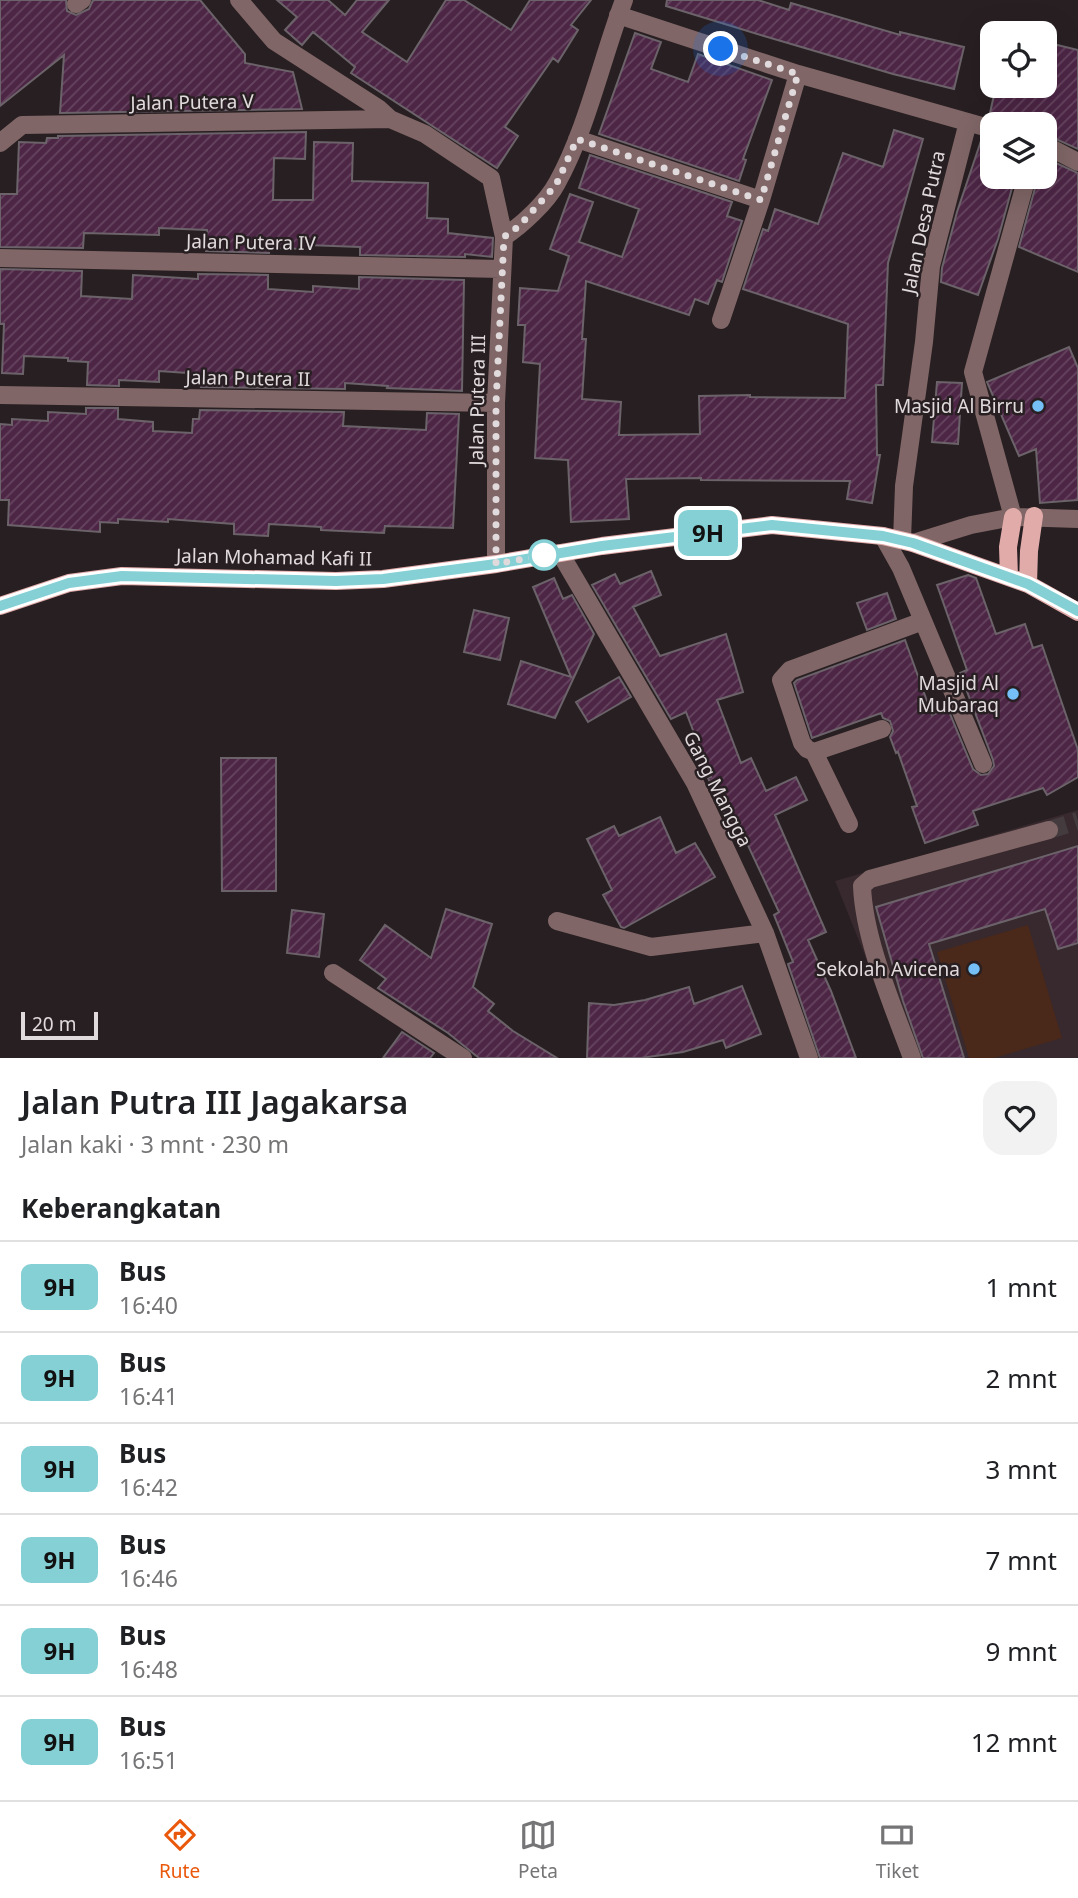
<!DOCTYPE html>
<html lang="id">
<head>
<meta charset="utf-8">
<style>
  body { margin:0; font-family:"Noto Sans",sans-serif; background:#f2f2f2; color:#202124; height:100vh; display:flex; flex-direction:column; font-size:26px; white-space:nowrap }
  * { box-sizing:border-box; margin:0 }
  p { font-size:23px; color:#757577 }
  .icon { flex:none; width:38px; height:38px; fill:none; stroke:currentColor; stroke-width:2; stroke-linecap:round; stroke-linejoin:round }
  .map { position:relative; height:1058px; overflow:hidden }
  .details { display:flex; flex-direction:column; background:#fff; flex:1 }
  .details>* { flex:none }
  .badge { padding:0 14px; border-radius:10px; font-size:24px; line-height:46px }
  .buttons { position:absolute; left:980px; top:21px; display:grid; gap:14px }
  .buttons a { display:grid; place-items:center; width:77px; height:77px; border-radius:14px; background:#fff; box-shadow:0 7px 28px #0002; font-size:35px }
  .scale { position:absolute; left:21px; bottom:18px; width:77px; box-sizing:border-box; padding-left:7px; border:4px solid #e0dadc; border-top:0; font-size:19px; line-height:24px; white-space:nowrap; color:#e0dadc; -webkit-text-stroke:5px #281f22; paint-order:stroke }
  .you { position:absolute; width:35px; height:35px; margin:-18px; border:5px solid #fff; border-radius:50%; background:#1a73e8; box-shadow:0 0 0 10px #1a73e833 }
  .map>.badge { position:absolute; translate:-50% -50%; box-shadow:0 0 0 4px #fff }
  h2 { padding:0 21px; font-size:26px; line-height:63px }
  .round { display:grid; place-items:center; flex:none; width:74px; height:74px; border-radius:21px; background:#f2f2f2 }
  .overview { display:flex; align-items:center; justify-content:space-between; height:119px; padding:0 21px }
  h1 { font-size:33px; font-weight:600; line-height:52px }
  ul { padding:0; list-style:none }
  li { display:flex; align-items:center; gap:21px; height:91px; padding:0 21px; border-top:2px solid #e0e0e0 }
  li div { flex:1 }
  li b { display:block; font-size:26px }
  li em { font-style:normal }
  li .badge { min-width:77px; font-weight:700; text-align:center }
  .tabs { display:flex; justify-content:space-around; align-items:center; height:98px; border-top:2px solid #e0e0e0; background:#fff; font-size:19px; color:#757577 }
  .tabs a { display:grid; justify-items:center; gap:4px }
  .tabs .selected { color:#ea580c }
  .map>svg:first-child { display:block }
</style>
</head>
<body>
<div class="map">
<svg width="1078" height="1058" viewBox="0 0 1078 1058">
  <defs>
    <pattern id="building-hatch" width="6" height="6" patternUnits="userSpaceOnUse" patternTransform="scale(1.75)"><rect width="6" height="6" fill="#4d2646"/><path d="M-1 1l2-2M0 6l6-6M5 7l2-2" fill="none" stroke="#664560"/></pattern>
  </defs>
  <rect width="100%" height="100%" fill="#281f22"/>
  <path fill="#37292e" d="M1078,810v248h-172l-71,-177z"/>
  <path fill="#4a281a" d="M1028,925l34,113 -68,20h-25l-32,-106z"/>
  <path fill="url(#building-hatch)" stroke="#6b6369" stroke-width="2" d="M0,0h66l1,11 9,4 13,-6 4,-9h107l45,54v9l48,9 9,37 -242,4 4,-58 -64,51z
    M277,0h51l17,15 12,-15h32l-27,32 45,30 39,-62h18l47,30 19,-30h61l-20,25 7,5 -20,32 -5,-4 -48,69 13,9 -21,32 -146,-95 4,-6 -42,-35 -11,13 -17,-15 12,-13z
    M667,0h91l31,10 2,-7 109,32v-3l64,15 -10,42 -61,-15 -129,-38 -98,-30z
    M635,33l26,9 -10,27 37,13 10,-28 74,26 -29,79 3,1 -7,21 -140,-47z
    M1045,42l33,8v99l-33,-15v-10l-55,-11 6,-27h49z
    M894,130l29,9 -35,124 -5,122h-7l1,70h3l-8,48 -25,-4 3,-18 -149,-1v-2l-75,1 3,40 -58,3 -3,-62 -33,-2 5,-94 -17,-2 2,-37h-7l2,-37 38,3 11,-35 -19,-7 20,-55 23,8 -14,40 43,15 17,-48 -60,-21 11,-33 142,47 -5,14 15,5 -20,61 -5,-2 -9,24 -13,-5 -6,16 -103,-34 -4,58h4l-4,60 39,3 -2,33 81,-1 -1,-38 51,-1v2l95,1 3,-74 -105,-35 20,-60 5,2 7,-22 43,15 25,-71 40,14z
    M306,132l-1,27 -31,-1 -1,42h40l1,-58 39,1 -1,38 76,2 -1,35 21,1v14l45,5 -1,19 -27,-3v3l-105,-2v-8l-53,-2v4l-38,-1v5l-63,-2 1,-21 -48,-2v7l-75,-2 -1,15 -83,-1v-53h17l2,-52 27,1 1,-5h11v-2z
    M982,138l10,2v37h23l-17,62 -20,56 -37,-13 1,-14 15,-56z
    M1045,158l33,15v99l-59,-25 19,-70h7z
    M0,269l82,2 -1,25 51,3 1,-24 65,4v-5l70,1v14l45,3v-6l46,3v-12l105,3 -2,111 -75,-3 1,-2 -43,-3v6l-144,-2 1,-13 -43,-3v11l-40,-2v6l-32,-1 1,-23 -20,-1v-3l-44,-2 -1,18 -21,-1 2,-49h-4z
    M1069,347l9,21v132l-38,3 -4,-54 -17,7 -32,-74z
    M937,382l25,1 -4,61 -26,-2z
    M86,408h32v11l35,3v9l39,2 1,-14h6l1,-9 144,2 -1,14 83,4 1,-17 32,1 -6,114 -68,-2 -1,7 -63,-3v-3l-52,-3 -1,12 -34,-2v-10l-66,-5v3l-50,-3v4l-18,-1v10l-92,-7 1,-25h-9v-76l12,1v-6l36,2v-9l38,2z
    M651,571l10,24 -28,12 27,49 66,-22 17,58 -26,8 24,63 10,-5 15,33 30,-14 11,23 -32,15 51,117 -18,8 23,51 25,67h-36l-32,-94 5,-2 -19,-47 5,-3 -40,-86 -7,4 -24,-52 3,-1 -25,-65 -15,7 -79,-134 23,-11 5,10z
    M968,575l8,3 20,56 29,-10 8,24 9,-3 36,105v27l-31,18 -4,-7 -70,23 5,14 -53,18 -13,-36 5,-1 -19,-54 -2,1 -6,-16 3,-6 -3,-10 -7,-3 -2,-5 -69,25 -18,-55 3,-3 108,-40 27,75 16,-6 25,60 8,6 7,-1 6,-8 -1,-6 -33,-87 7,-3 -30,-85z
    M554,578l9,21 9,-4 22,39 -39,84 -47,-14 13,-43 50,16 -38,-90z
    M887,593l9,26 -29,11 -10,-27z
    M474,610l35,8 -9,42 -36,-8z
    M619,677l12,20 -43,25 -12,-20z
    M221,758h55v133h-54z
    M660,817l16,36 19,-10 20,34 -91,51 -3,-1 -18,-32 9,-5 -25,-51 27,-13 5,10z
    M1078,846v97l-20,6 -13,-40 -116,35 35,114h-41l-20,-57 -27,-94z
    M446,909l46,15 -19,63 21,17 -6,7 25,20 44,27h-78l-31,-25 -70,-45 8,-9 -26,-19 25,-35 46,33z
    M292,910l32,4 -5,43 -32,-4z
    M742,986l19,48 -35,14 -3,-8 -40,12 -42,6h-54l2,-55 25,2 31,-5 44,-13 5,17z
    M402,1032l32,21 -4,5h-47z"/>
  <g fill="none" stroke-linecap="round" stroke-linejoin="round">
    <path stroke="#443b3e" stroke-width="18" stroke-dasharray="18 9" stroke-linecap="butt" d="M1049,830l29,-9"/>
    <path stroke="#806666" stroke-width="18" d="M239,0l35,41 104,67 12,11 35,15 66,44 13,59 -8,166v161
      M76,4l6,-4
      M618,15l180,59 194,55
      M577,139l184,61
      M0,143l22,-18 368,-6
      M1045,145l33,17
      M504,237c18,-12 43,-35 53,-54 30,-54 45,-125 67,-183
      M0,258l501,11
      M721,320l40,-120 37,-126
      M0,395l496,8
      M1013,517l-40,-145 54,-195
      M883,536l18,32 82,196
      M902,540l2,-54 20,-144 7,-76 37,-144
      M913,543l58,-18 42,-8 65,2
      M560,553l135,230 70,150 44,125
      M882,729l-68,23 -7,-3 -5,-6 -21,-63 9,-10 133,-49
      M814,752l35,72
      M557,921l94,26 114,-14
      M333,973l130,85
      M912,1058c-19,-52 -48,-118 -50,-172l8,-7 179,-49"/>
    <path stroke="#e1abaa" stroke-width="18" d="M1009,577l-1,-30 5,-30
      M1028,584l1,-33 5,-35
      M0,606l69,-23 53,-7 214,5 47,-2 113,-15 106,-18 170,-21 111,11 30,7 115,41 50,28"/>
  </g>
  <g fill="none" stroke-linecap="round" stroke-linejoin="round">
    <defs>
      <path id="line" d="M0,606l69,-23 53,-7 214,5 47,-2 113,-15 106,-18 170,-21 111,11 30,7 115,41 50,27"/>
    </defs>
    <use href="#line" stroke="#fff" stroke-width="16"/>
    <use href="#line" stroke="#85d0d5" stroke-width="10"/>
    <path stroke="#e0dadc" stroke-width="7" stroke-dasharray="0 12.6" d="M544,555l-48,9v-161l8,-166 15,-11 37,-41 21,-46 184,61 37,-126 -77,-25"/>
  </g>
  <g fill="#75c0f6" stroke="#281f22" stroke-width="2.5">
    <circle cx="1038" cy="406" r="7"/>
    <circle cx="1013" cy="694" r="7"/>
    <circle cx="974" cy="969" r="7"/>
  </g>
  <circle fill="#fff" stroke="#85d0d5" stroke-width="3.5" cx="544" cy="555" r="14"/>
  <g text-anchor="middle" dominant-baseline="central" stroke-width="5" stroke-linejoin="round" paint-order="stroke">
    <g font-size="19" fill="#e0dadc" stroke="#281f22">
      <text transform="translate(192 102) rotate(-1)">Jalan Putera V</text>
      <text transform="translate(923 222) rotate(-78)">Jalan Desa Putra</text>
      <text transform="translate(251 242) rotate(1)">Jalan Putera IV</text>
      <text transform="translate(248 378) rotate(1)">Jalan Putera II</text>
      <text transform="translate(477 400) rotate(-89)">Jalan Putera III</text>
      <text transform="translate(274 557) rotate(1)">Jalan Mohamad Kafi II</text>
      <text transform="translate(718 789) rotate(63)">Gang Mangga</text>
    </g>
    <g font-size="19" fill="#e0dadc" stroke="#281f22" text-anchor="end">
      <text x="1024" y="406">Masjid Al Birru</text>
      <text x="999" y="683">Masjid Al<tspan x="999" dy="22">Mubaraq</tspan></text>
      <text x="960" y="969">Sekolah Avicena</text>
    </g>
  </g>
</svg>
<div class="buttons">
<a><svg class="icon" aria-label="locate" viewBox="0 0 24 24"><circle cx="12" cy="12" r="6"/><path d="M12 2v4M12 18v4M2 12h4M18 12h4"/></svg></a>
<a><svg class="icon" aria-label="layers" viewBox="0 0 24 24"><path d="M12 4l9 5-9 5-9-5zM3 14l9 5 9-5"/></svg></a>
</div>
<div class="scale">20 m</div>
<div class="you" style="left:721px;top:49px"></div>
<b class="badge" style="left:708px;top:533px;background:#85d0d5;color:#111">9H</b>
</div>
<section class="details">
<div class="overview"><div><h1>Jalan Putra III Jagakarsa</h1><p>Jalan kaki · 3 mnt · 230 m</p></div><a class="round"><svg class="icon" aria-label="heart" viewBox="0 0 24 24"><path d="M12 20l-8-8c-3-5 5-10 8-4 3-6 11-1 8 4z"/></svg></a></div>
<h2>Keberangkatan</h2>
<ul>
<li><span class="badge" style="background:#85d0d5;color:#111">9H</span><div><b>Bus</b><p>16:40</p></div><em>1 mnt</em></li>
<li><span class="badge" style="background:#85d0d5;color:#111">9H</span><div><b>Bus</b><p>16:41</p></div><em>2 mnt</em></li>
<li><span class="badge" style="background:#85d0d5;color:#111">9H</span><div><b>Bus</b><p>16:42</p></div><em>3 mnt</em></li>
<li><span class="badge" style="background:#85d0d5;color:#111">9H</span><div><b>Bus</b><p>16:46</p></div><em>7 mnt</em></li>
<li><span class="badge" style="background:#85d0d5;color:#111">9H</span><div><b>Bus</b><p>16:48</p></div><em>9 mnt</em></li>
<li><span class="badge" style="background:#85d0d5;color:#111">9H</span><div><b>Bus</b><p>16:51</p></div><em>12 mnt</em></li>
</ul>
</section>
<nav class="tabs">
<a class="selected"><svg class="icon" aria-label="directions" viewBox="0 0 24 24"><path d="M12 3l9 9-9 9-9-9zM9 14v-3h6M13 9l2 2-2 2"/></svg>Rute</a>
<a><svg class="icon" aria-label="map" viewBox="0 0 24 24"><path d="M3 6l6-2 6 2 6-2v14l-6 2-6-2-6 2zM9 4v14M15 6v14"/></svg>Peta</a>
<a><svg class="icon" aria-label="tickets" viewBox="0 0 24 24"><path d="M3 7h18v10H3zM15 7v10"/></svg>Tiket</a>
</nav>
</body>
</html>
